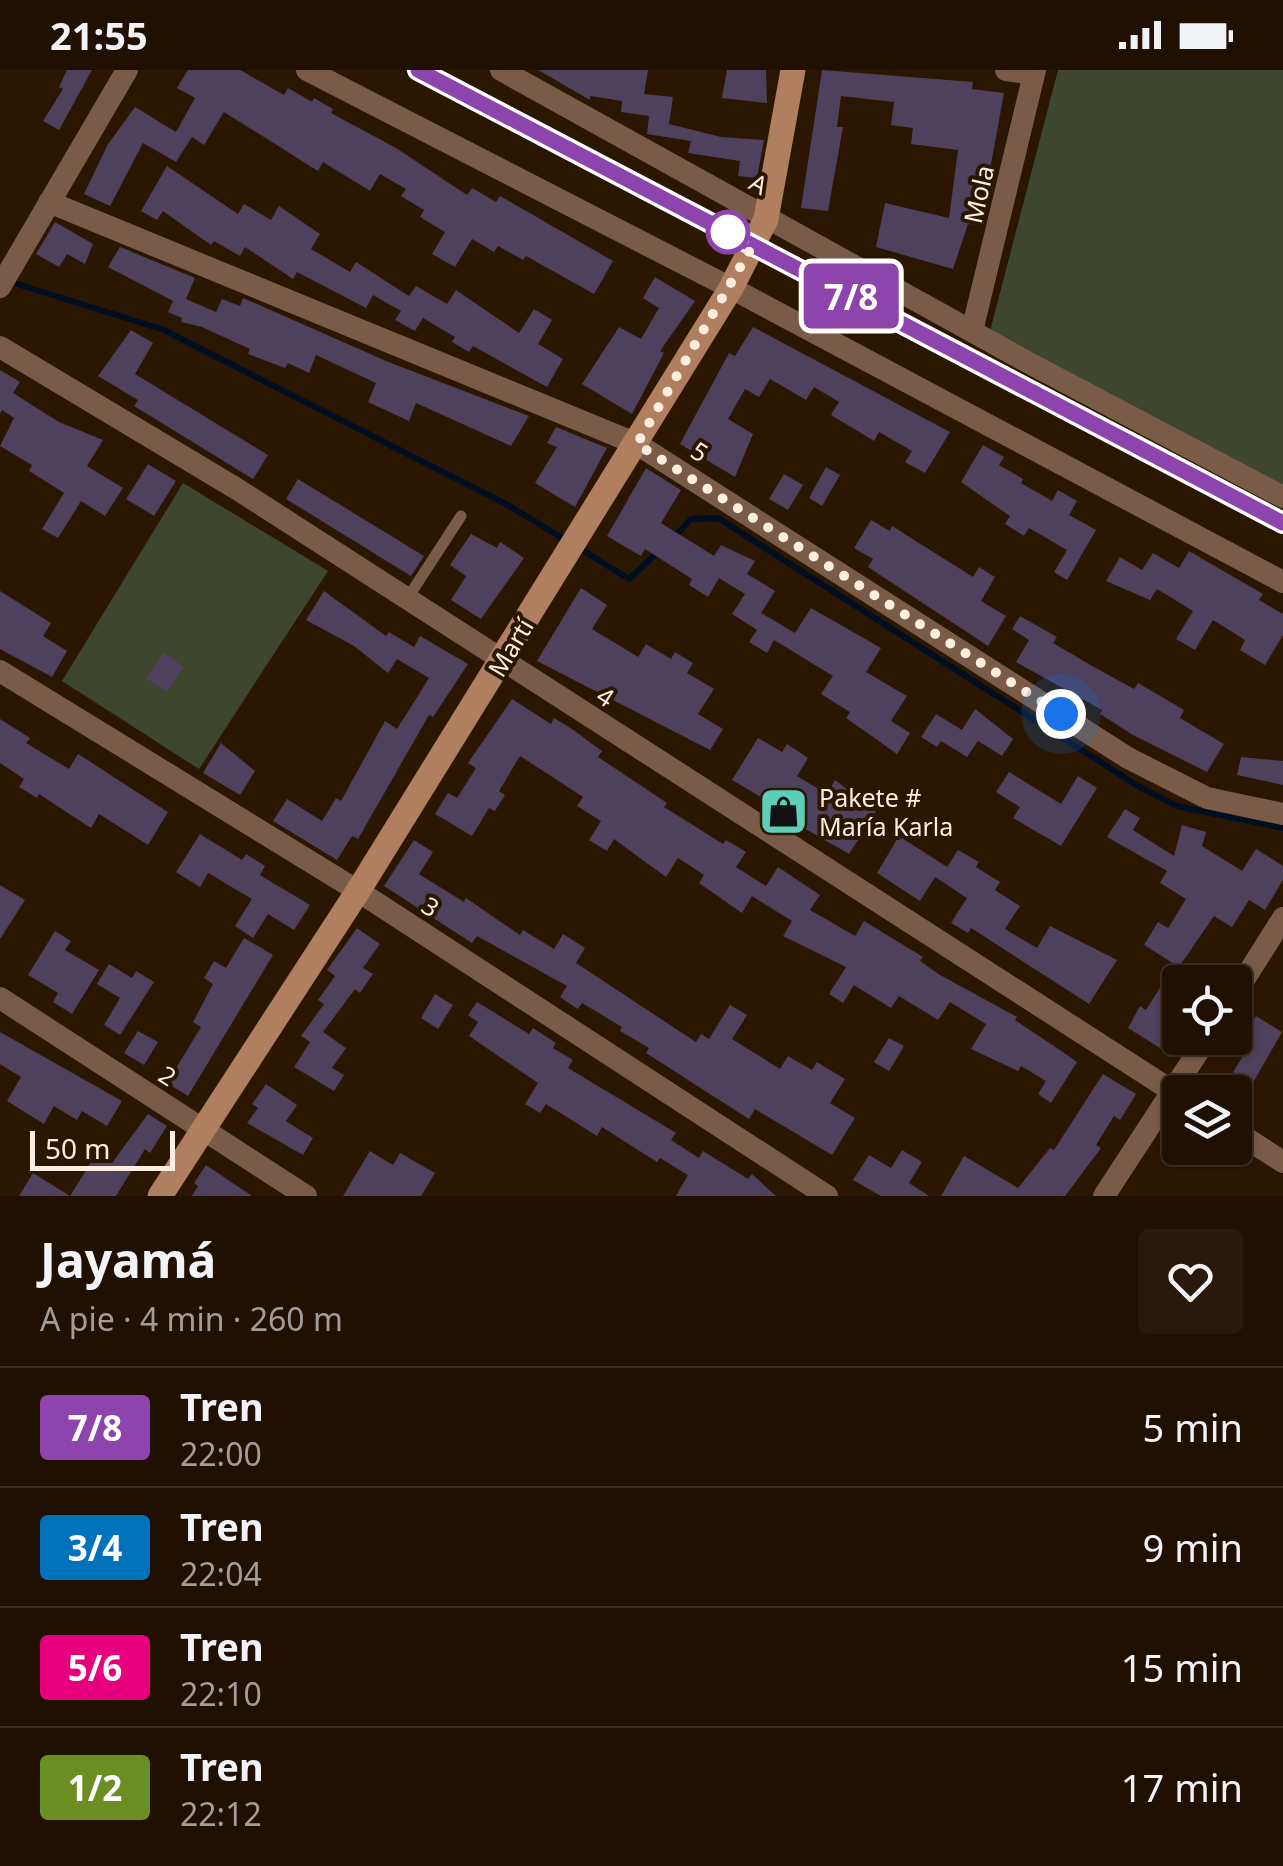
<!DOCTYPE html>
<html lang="es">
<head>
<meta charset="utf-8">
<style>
  body { margin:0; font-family:"Noto Sans",sans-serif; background:#28190b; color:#f1f3f6; height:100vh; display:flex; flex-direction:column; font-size:38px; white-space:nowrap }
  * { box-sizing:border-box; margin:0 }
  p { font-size:32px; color:#a29d99 }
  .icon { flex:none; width:55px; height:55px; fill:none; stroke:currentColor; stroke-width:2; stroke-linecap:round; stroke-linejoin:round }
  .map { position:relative; height:1126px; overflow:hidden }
  .details { display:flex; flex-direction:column; background:#201001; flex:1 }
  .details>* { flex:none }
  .badge { padding:0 20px; border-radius:8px; font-size:35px; line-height:65px }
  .buttons { position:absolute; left:1162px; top:895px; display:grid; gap:20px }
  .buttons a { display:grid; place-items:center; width:90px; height:90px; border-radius:10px; background:#201001; box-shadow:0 2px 8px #0004,0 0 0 2px #3d3023; font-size:50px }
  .scale { position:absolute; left:30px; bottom:25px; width:145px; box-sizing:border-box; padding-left:10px; border:5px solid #fdeee0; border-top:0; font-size:28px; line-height:35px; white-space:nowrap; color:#fdeee0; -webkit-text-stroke:8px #2b1601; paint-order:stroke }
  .you { position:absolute; width:50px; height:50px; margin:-25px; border:8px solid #fff; border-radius:50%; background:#1a73e8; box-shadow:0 0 0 15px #1a73e833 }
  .map>.badge { position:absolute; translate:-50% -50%; box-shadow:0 0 0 5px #fff }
  .round { display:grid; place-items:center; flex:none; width:105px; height:105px; border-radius:10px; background:#28190b }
  .headline { display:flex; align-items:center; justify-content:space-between; height:170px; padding:0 40px }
  h1 { font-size:48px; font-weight:700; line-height:75px }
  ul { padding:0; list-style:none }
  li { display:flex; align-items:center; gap:30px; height:120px; padding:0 40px; border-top:2px solid #3d3023 }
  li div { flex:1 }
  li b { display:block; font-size:38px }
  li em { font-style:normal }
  li .badge { min-width:110px; font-weight:700; text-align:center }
  .status { display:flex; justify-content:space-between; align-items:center; height:70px; padding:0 50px; background:#201001; direction:ltr }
  .status svg { height:28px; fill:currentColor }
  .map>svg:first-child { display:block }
</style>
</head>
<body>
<div class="status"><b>21:55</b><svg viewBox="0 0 49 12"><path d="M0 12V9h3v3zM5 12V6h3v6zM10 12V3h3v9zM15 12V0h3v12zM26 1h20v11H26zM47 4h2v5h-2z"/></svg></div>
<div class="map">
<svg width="1283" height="1126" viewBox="0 0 1283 1126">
  <rect width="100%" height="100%" fill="#2b1601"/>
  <path fill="#3f462e" d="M1058,0h225v426l-295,-157z
    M183,413l145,88 -129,198 -137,-88z"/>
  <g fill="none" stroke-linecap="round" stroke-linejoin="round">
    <path stroke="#000e22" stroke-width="6" d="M11,212l153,48 342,174 63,38
      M674,467l17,-18 27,-1 420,268 39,20 106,22
      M579,478l50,31 29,-27"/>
  </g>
  <path fill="#4d415d" d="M67,0h25l-33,60 -16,-9 20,-32 -4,-2z
    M188,0h52l44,25 4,-7 24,14 2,-4 19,11 -2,4 65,35 71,47 5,-7 24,14 4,-6 113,65 -19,33 -68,-38 -3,4 -25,-14 -4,6 -22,-13 -17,28 -23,-13 13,-22 -25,-15 4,-7 -23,-14 5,-7 -26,-15 -10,17 -47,-29 -5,9 -94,-59 -20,33 -12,-8 -16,25 -33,-19 -33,63 -26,-12 24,-50 27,-37 41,25 19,-34 -18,-10z
    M538,0h110l-4,24 29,3 -4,27 52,13 43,3 -7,38 -19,-2 2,-15 -52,-8 3,-12 -44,-7 2,-18 -28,-4 1,-11 -32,-5v4z
    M727,0h39l1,33 -45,-5z
    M822,0l151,12 -1,7 32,4 -24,132 -12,-1 -15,45 -77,-22 9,-44 64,15 9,-68 -47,-6 2,-16 -22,-3 3,-23 -53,-6 -4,31h6l-15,84 -27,-3z
    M167,96l71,48 6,-10 27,16 8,-14 41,28 -9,15 39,23 6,-10 53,34 7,-10 31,18 9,-14 63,43 15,-24 18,11 -14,24 25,15 -16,28 -74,-41 -4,6 -17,-10 3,-5 -32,-19 -8,13 -20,-11 6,-9 -28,-16 -7,13 -69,-36 -4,7 -48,-32 -5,9 -26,-15 -3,4 -48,-34 -6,9 -16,-9z
    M55,152l38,22 -8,20 -18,-10 -8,13 -23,-13z
    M120,177l75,31 -9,21 30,13 6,-13 18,7 3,-8 143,63 143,55 -18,30 -95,-43 -7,18 -41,-19 8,-19 -60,-28 -7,18 -21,-10 -3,5 -37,-14 2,-5 -48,-22 -21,-5 1,-4 -14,-6 5,-11 -65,-34z
    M655,207l40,24 -35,50 4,2 -32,61 -50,-30 37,-57 22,12 18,-31 -16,-10z
    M753,257l197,105 -25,41 -20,-11 7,-11 -33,-19 -5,9 -43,-26 8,-13 -25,-15 -8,13 -36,-21 -11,18 -14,-8 -17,30 25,15 -18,43 -55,-33 49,-91 6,3z
    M131,260l22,13 -18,31 133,81 -15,24 -119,-73 4,-6 -40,-24z
    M0,300l20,12 -7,11 46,29 44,18 -16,26 36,22 -18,28 -24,-15 -23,37 -16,-9 22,-36 -35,-22 3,-6 -32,-19 14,-28 -12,-8 -2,4z
    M556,357l51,21 -32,59 -40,-24 22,-36 -10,-4z
    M983,375l21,12 -5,8 24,14 -2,4 31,18 6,-11 19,11 -8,14 27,15 -29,50 -13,-8 13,-22 -38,-22 -5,8 -19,-12 5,-8 -49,-34z
    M148,394l28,17 -22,35 -28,-17z
    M826,397l14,8 -18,31 -13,-8z
    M646,398l35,22 -20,33 53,33 7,-11 34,16 -8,13 28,17 -14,22 34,20 16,-25 70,40 -15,24 41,24 -16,25 19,12 -13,21 -51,-36 4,-6 -29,-18 12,-18 -59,-36 -7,13 -18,-11 8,-12 -25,-16 13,-20 -26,-16 -11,19 -19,-12 3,-6 -47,-30 -4,7 -34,-20z
    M784,404l19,11 -15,25 -19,-11z
    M298,409l126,77 -13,20 -125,-77z
    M871,450l19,11 2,-5 81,51 6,-10 16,10 -14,24 25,15 -18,30 -120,-79 5,-8 -19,-11z
    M471,464l26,14 3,-6 24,16 -43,61 -30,-19 15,-24 -16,-11z
    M1189,481l74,43 -4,6 24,14v21l-18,30 -25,-15 5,-10 -32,-20 -18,30 -19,-11 17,-28 -36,-22 -7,11 -44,-19 14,-24 22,13 11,-17 26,15z
    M581,518l26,17 -15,24 46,28 8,-13 25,15 4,-7 18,11 -6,10 27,16 -16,25 25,15 -13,21 -173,-89z
    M0,521l51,32 -8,13 24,15 -15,26 -52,-28z
    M324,521l62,45 3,-4 25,15 6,-11 48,28 -35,53 -4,-2 -71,124 -6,-3 -15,24 -64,-39 14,-22 35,22 14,-23 5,3 44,-80 12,8 32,-51 -32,-19 -9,14 -34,-27 -48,-26z
    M1020,546l37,21 -4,6 41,24 40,22 4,-6 46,27 -4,8 44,26 -17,28 -74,-37 -33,-21 2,-4 -86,-48 13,-22 -17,-11z
    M164,583l20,14 -18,25 -20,-14z
    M512,629l39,25 3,-6 18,11 30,22 -4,6 69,46 -3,4 59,37 3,-4 20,12 -10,15 30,19 12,-19 42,28 -10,15 45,26 9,-15 59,36 -3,4 20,14 77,42 -2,3 45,30 17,12 -26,41 -13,-9 8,-13 -25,-15 -3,5 -47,-22 15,-25 -36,-22 -12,18 -39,-24 -8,12 -37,-23 -11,18 -14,-9 17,-27 -63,-31 9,-15 -40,-25 -10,17 -43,-30 5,-8 -26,-17 -12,19 -52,-38 -7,12 -18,-11 12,-19 -24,-15 6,-9 -63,-41 -21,35 6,4 -10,16 -6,-3 -17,28 -37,-22 13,-21 9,5 19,-30 -8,-5z
    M975,639l38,30 -11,17 -24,-15 -11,16 -26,-16 -4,6 -16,-10 15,-23 26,16z
    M0,649l30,19 -4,5 43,26 9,-15 90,58 -20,33 -49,-31 -8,14 -52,-34 -2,4 -18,-11 5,-8 -24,-16z
    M758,668l24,14 5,-8 21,14 -11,18 30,18 8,-14 41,32 -27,42 -68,-39 3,-4 -52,-31z
    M221,673l34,28 -15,24 -37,-22z
    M1241,687l42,4v24l-46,-10z
    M1009,702l52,32 17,-28 19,12 -36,58 -48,-28 7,-11 -24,-15z
    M1125,739l15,9 -7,12 41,26 8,-31 24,7 -4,14 40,25 14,-22 27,17v14l-18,30 -16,-10 -17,27 -18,-11 -35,51 -35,-22 14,-23 10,6 18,-29 -26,-16 7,-12 -60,-34z
    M200,764l42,26 4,-6 19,12 -5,9 50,30 -16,25 -26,-16 -15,24 -18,-12 17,-27 -44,-26 -8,14 -24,-15z
    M899,766l48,31 11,-17 21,12 -3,5 24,15 -5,8 25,16 -15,23 32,19 13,-22 67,34 -28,44 -118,-76 -3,5 -17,-10 16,-25 -32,-21 -15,24 -43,-28z
    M414,770l19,12 -14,22 45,28 2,-4 54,37 3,-5 31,19 9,-15 22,14 -9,15 120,79 5,-8 8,5 21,-34 17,10 -15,24 48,30 8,-13 24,14 5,-8 28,17 -15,24 25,15 -23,37 -77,-46 -6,10 -103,-66 3,-5 -29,-17 2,-4 -40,-24 -4,6 -18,-12 7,-11 -90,-50 -5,7 -88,-57z
    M0,815l25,15 -25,39z
    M357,858l23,16 -17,24 10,6 -13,19 -5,-4 -32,43 23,16 -14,20 12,7 -10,16 -40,-24 16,-25 -9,-6 23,-32 -6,-4 17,-24 -8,-6z
    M55,861l16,10 -6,9 34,20 -27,44 -19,-12 5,-9 -30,-18z
    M244,868l29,17 -85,141 -21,-13 34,-56 -8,-5 20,-38 -9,-6 10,-17 12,7z
    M109,894l23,14 4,-7 18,11 -34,53 -16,-10 16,-27 -23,-14z
    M1161,916l19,12v11l-10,16 6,4 -13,21 -35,-22 12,-22 6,4z
    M435,924l18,11 -15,24 -17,-11z
    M477,932l52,32 4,-6 23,15 -3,5 20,12 -5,8 108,65 -5,7 28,18 4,-7 45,28 4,-5 24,22h-100l12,-21 -28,-17 -3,4 -55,-35 -5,9 -51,-32 -6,9 -15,-9 13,-21 -69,-47 9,-14 -10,-7z
    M1256,946l26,16 -47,82v-22h-14l30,-49 -9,-5z
    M138,961l20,11 -14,23 -20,-12z
    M0,962l122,69 -15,25 -25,-15 -5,9 -23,-14 -10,18 -37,-23 14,-24 -21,-13z
    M889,968l15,8 -15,25 -15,-9z
    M1103,1004l33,20 -16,26 -6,-4 -18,29 5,3 -36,48h-124l23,-40 54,32 32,-40 4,2z
    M266,1014l31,21 -11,16 27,17 -10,17 -56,-32 11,-15 -6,-4z
    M148,1044l19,12 -17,27 -5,-4 -29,47h-97l14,-23 37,23 26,-42 16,9z
    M902,1080l20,12 -13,21 20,13h-48l-28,-16 16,-25 22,13z
    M370,1081l23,14 7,-12 35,20 -14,23h-78z
    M206,1095l46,31h-60l6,-10 -4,-3z"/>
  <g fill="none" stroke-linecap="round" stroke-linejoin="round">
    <path stroke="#795b47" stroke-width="11" d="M407,529l54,-83"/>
    <path stroke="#795b47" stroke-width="22" d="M307,0l424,218 552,294
      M501,0l528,293 254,134
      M1006,0l28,4
      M49,132l588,242 491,314 79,40 76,16
      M0,217l127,-217
      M972,261l63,-261
      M0,277l237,142 943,607
      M0,601l358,220 469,305
      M1235,924l48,-76
      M0,928l306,198
      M1235,1061l48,31
      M1104,1126l103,-158"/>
    <path stroke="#af7f5f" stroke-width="25" d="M160,1126l198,-305 373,-603 35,-69 27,-149"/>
    <defs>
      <path id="rail" d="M418,0l865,453"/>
    </defs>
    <use href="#rail" stroke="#ad9c8b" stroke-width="10"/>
    <use href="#rail" stroke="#2b1601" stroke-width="6" stroke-dasharray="19" stroke-linecap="butt"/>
  </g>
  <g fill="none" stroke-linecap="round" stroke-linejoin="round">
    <defs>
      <path id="line" d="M418,0l865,453"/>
    </defs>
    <use href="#line" stroke="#fff" stroke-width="22"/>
    <use href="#line" stroke="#8e44ad" stroke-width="15"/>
    <path stroke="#fdeee0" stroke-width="10" stroke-dasharray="0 18" d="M728,162l25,13 -116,199 424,270"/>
  </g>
  <defs>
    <symbol id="shop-square" viewBox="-11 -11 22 22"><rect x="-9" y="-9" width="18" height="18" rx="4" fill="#5dceb9" stroke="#2b1601"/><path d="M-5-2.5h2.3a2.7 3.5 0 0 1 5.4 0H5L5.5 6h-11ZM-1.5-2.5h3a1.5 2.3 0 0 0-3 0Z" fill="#111"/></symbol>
  </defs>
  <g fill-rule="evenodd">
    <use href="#shop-square" x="756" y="714" width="55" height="55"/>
  </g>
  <circle fill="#fff" stroke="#8e44ad" stroke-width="5" cx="728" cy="162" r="20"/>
  <g text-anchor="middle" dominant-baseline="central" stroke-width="8" stroke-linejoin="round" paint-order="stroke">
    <g font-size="25" fill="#fdeee0" stroke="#2b1601">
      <text transform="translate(759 113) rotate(29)">A</text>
      <text transform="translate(978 124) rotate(-77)">Mola</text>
      <text transform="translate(700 381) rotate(32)">5</text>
      <text transform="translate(510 577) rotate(-59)">Martí</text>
      <text transform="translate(606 626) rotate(33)">4</text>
      <text transform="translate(431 836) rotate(33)">3</text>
      <text transform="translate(168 1005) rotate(33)">2</text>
    </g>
    <g font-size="25" fill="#fdeee0" stroke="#2b1601" text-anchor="start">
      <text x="819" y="727">Pakete #<tspan x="819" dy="29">María Karla</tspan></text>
    </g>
  </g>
</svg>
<div class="buttons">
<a><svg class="icon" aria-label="locate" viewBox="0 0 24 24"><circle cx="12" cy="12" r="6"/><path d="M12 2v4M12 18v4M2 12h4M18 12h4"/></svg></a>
<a><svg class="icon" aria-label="layers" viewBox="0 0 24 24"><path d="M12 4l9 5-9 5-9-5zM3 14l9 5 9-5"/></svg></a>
</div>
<div class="scale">50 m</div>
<div class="you" style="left:1061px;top:644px"></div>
<b class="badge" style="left:851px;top:226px;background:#8e44ad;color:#fff">7/8</b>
</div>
<section class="details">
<div class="headline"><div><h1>Jayamá</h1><p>A pie · 4 min · 260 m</p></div><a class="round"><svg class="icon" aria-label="heart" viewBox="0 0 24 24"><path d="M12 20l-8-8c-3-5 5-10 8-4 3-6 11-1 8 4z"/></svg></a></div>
<ul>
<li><span class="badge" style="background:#8e44ad;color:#fff">7/8</span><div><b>Tren</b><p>22:00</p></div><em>5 min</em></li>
<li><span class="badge" style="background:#0072bc;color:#fff">3/4</span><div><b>Tren</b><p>22:04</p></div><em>9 min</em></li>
<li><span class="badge" style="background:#e6007e;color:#fff">5/6</span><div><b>Tren</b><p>22:10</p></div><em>15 min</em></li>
<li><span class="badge" style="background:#6b8e23;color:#fff">1/2</span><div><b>Tren</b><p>22:12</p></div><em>17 min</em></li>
</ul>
</section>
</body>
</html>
